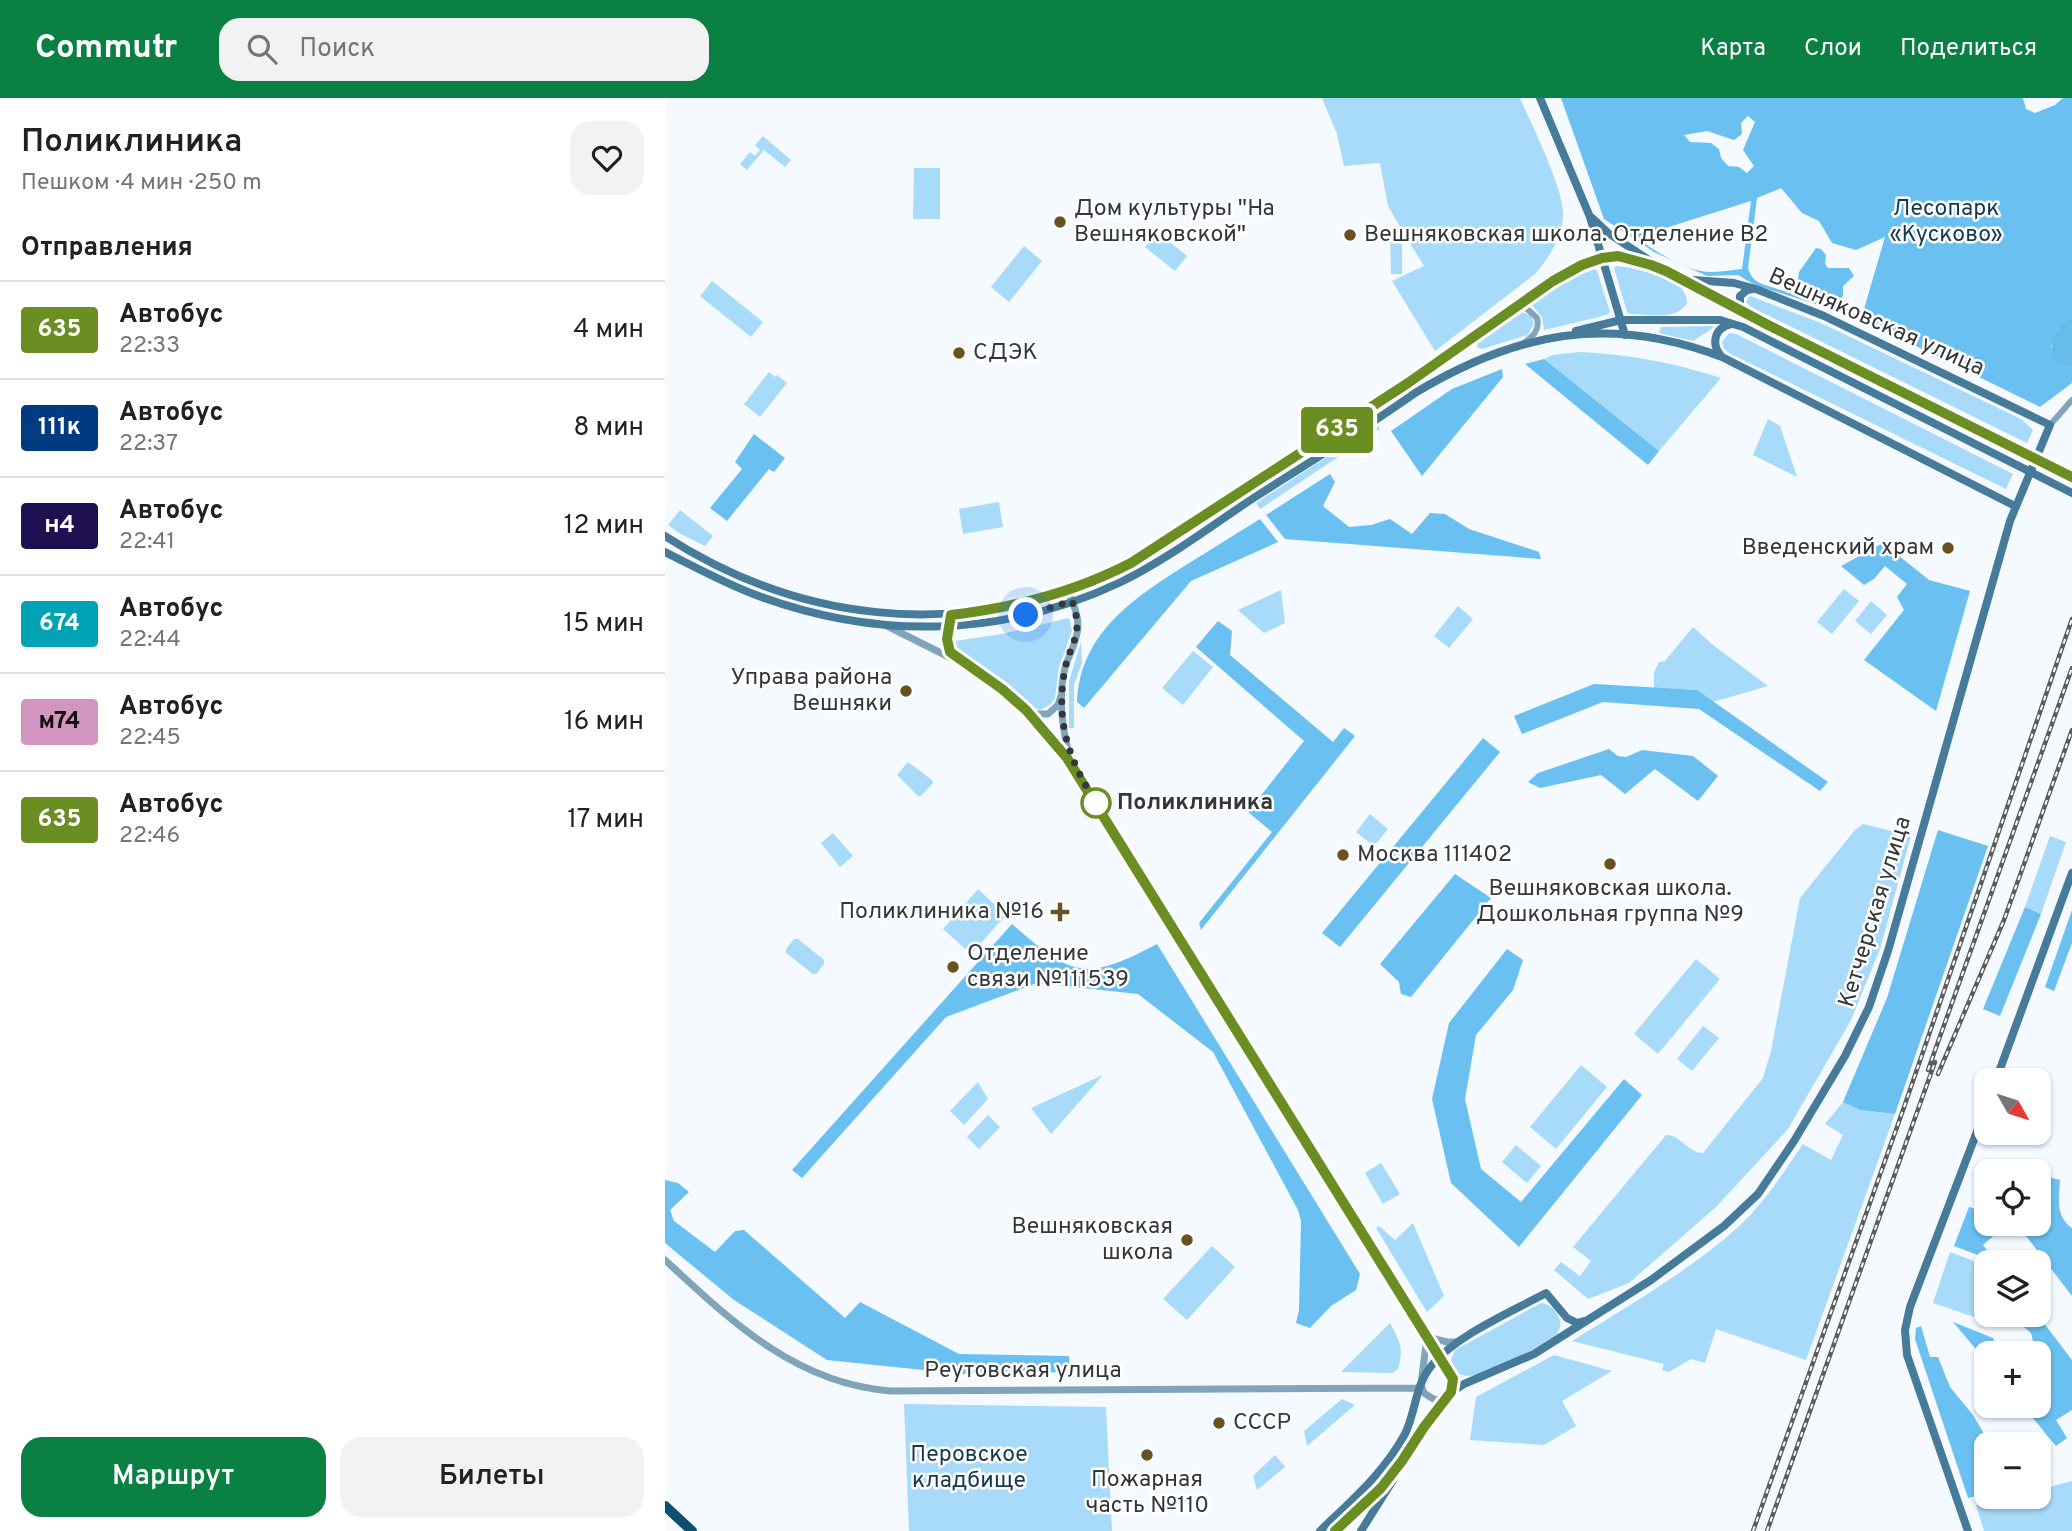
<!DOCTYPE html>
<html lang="ru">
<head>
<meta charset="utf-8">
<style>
  body { margin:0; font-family:Overpass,sans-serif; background:#f2f2f2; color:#202124; height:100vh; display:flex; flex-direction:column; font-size:26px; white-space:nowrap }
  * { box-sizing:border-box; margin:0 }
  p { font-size:23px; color:#757577 }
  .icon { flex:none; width:38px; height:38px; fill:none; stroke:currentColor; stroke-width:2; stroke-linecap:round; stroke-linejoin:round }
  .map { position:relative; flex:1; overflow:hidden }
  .sheet { display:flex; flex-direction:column; background:#fff; width:665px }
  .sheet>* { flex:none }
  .badge { padding:0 14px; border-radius:5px; font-size:24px; line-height:46px }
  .needle { width:46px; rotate:129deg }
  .tools { position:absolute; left:1309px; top:970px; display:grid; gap:14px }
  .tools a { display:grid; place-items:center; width:77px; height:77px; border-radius:14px; background:#fff; box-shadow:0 2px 5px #0004; font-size:35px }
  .you { position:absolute; width:35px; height:35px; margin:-18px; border:5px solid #fff; border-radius:50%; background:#1a73e8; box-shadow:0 0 0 10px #1a73e833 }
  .map>.badge { position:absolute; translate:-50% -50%; box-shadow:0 0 0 4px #fff }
  h2 { padding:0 21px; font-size:26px; line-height:63px }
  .round { display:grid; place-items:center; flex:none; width:74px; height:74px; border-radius:21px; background:#f2f2f2 }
  .overview { display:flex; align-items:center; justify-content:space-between; height:119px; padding:0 21px }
  h1 { font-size:33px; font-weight:600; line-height:52px }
  .cta { display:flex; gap:14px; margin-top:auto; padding:14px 21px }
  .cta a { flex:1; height:80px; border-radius:21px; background:#0b8043; color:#fff; font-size:28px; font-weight:600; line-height:80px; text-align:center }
  .cta a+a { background:#f2f2f2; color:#202124 }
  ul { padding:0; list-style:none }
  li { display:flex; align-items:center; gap:21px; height:98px; padding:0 21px; border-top:2px solid #e0e0e0 }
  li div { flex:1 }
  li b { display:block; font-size:26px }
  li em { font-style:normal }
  li .badge { min-width:77px; font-weight:700; text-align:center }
  header { display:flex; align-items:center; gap:42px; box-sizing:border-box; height:98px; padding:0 35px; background:#0b8043; color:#fff }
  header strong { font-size:33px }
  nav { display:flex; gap:38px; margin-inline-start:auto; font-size:24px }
  .search { width:490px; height:63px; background:#f2f2f2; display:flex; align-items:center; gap:18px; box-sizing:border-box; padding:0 24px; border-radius:21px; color:#757577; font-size:26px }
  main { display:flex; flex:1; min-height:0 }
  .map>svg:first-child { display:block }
</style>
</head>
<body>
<header>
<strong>Commutr</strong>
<div class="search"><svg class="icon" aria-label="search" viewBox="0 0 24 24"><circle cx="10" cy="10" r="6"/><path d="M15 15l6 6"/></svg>Поиск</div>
<nav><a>Карта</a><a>Слои</a><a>Поделиться</a></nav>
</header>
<main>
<section class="sheet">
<div class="overview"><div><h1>Поликлиника</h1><p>Пешком · 4 мин · 250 m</p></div><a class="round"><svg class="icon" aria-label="heart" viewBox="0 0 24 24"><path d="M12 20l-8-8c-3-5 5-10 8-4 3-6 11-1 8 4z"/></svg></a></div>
<h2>Отправления</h2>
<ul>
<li><span class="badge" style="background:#6b8e23;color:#fff">635</span><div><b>Автобус</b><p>22:33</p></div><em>4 мин</em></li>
<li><span class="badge" style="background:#003b80;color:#fff">111к</span><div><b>Автобус</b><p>22:37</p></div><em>8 мин</em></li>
<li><span class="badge" style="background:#1f1051;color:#fff">н4</span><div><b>Автобус</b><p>22:41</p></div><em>12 мин</em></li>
<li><span class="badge" style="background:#00a3b4;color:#fff">674</span><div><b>Автобус</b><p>22:44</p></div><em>15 мин</em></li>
<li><span class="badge" style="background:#d295bf;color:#111">м74</span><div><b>Автобус</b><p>22:45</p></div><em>16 мин</em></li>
<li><span class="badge" style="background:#6b8e23;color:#fff">635</span><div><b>Автобус</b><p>22:46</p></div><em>17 мин</em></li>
</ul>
<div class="cta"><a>Маршрут</a><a>Билеты</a></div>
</section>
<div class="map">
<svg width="1407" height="1433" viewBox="0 0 1407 1433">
  <rect width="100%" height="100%" fill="#f4faff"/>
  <path fill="#a8daf9" d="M657,0h198c11,26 45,93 43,118 -1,22 -14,42 -28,58l-100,77 -43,-70 32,-15 -22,-36v44h-11l-1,-45 11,-1 -13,-22 -8,-43 -36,3 -7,-32z
    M98,38l28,24 -6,7 -21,-17 -17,20 -7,-6 10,-12 5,4 5,-6 -5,-5z
    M249,70h26v51h-27z
    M493,134l29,24 -12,15 -30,-24z
    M359,148l18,15 -33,41 -18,-15z
    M951,168c20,2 72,10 71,37 -11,18 -38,11 -57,11l-3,-2 -13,-44z
    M930,171l2,2 13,41 -3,3 -63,15 -2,-13 -11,-13 42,-27z
    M47,183l51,41 -12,15 -51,-41z
    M1085,198l71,27 200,96 12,11 -6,13 -276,-136 -5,-5z
    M857,214l9,4 3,7 -6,12 -46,14 -5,-2 2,-7 38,-27z
    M1049,228l-4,4 -17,11 -34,-8 2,-6z
    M1064,235l7,1 277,140 -7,15 -277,-136 -5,-5 -2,-6z
    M915,254c53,3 90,10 141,26l-62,73 -115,-92 9,-4z
    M104,274l6,5 2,-2 10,8 -27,34 -16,-13z
    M1103,321l12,7 17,51 -44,-22z
    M711,327l4,4 -120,80 -4,-6z
    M334,404l4,25 -40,7 -4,-25z
    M15,412l33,26 -8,10 -26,-13 -11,-8z
    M1179,491l15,12 -27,33 -15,-12z
    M616,492l4,33 -21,10 -26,-23z
    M1206,503l16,14 -16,19 -16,-13z
    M793,508l15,13 -24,29 -15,-12z
    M404,520l3,13 -13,36 -4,31 -5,7 -10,5c-15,-4 -44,-34 -59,-45 -10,-6 -22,-9 -28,-18l2,-6 47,-7z
    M1028,529l20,18 55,41 -55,16 -16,-12 -43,-2v-15l5,-11 6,-1z
    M416,544l1,21 -8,22v43h-5v-47z
    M528,553l20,16 -30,38 -21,-17z
    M243,664l24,18 1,3 -12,13h-3l-21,-21z
    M705,716l18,15 -14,17 -18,-14z
    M1198,726l48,12 -31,113 -29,71 -63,109 -72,78 -87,76 -41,16 -34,-29 7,-8 19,14 11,-15 -18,-14 93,-112c14,-1 22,18 37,18l60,-75 8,-27 29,-153 55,-68z
    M168,735l20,23 -13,11 -19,-24z
    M1385,738l16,6 -25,72 -16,-7z
    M313,791l28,26 -35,39 -28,-25z
    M129,841h4l26,21v4l-7,9 -4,1 -27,-21v-4z
    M1031,861l24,20 -62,75 -24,-20z
    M1038,928l16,12 -27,33 -15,-12z
    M916,967l26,22 -51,62 -26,-22z
    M438,977l-52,59 -20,-26z
    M313,984l10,17 -24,26 -14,-14z
    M1178,1004l17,8 35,4 -89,246 -90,-31 -11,34 -14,-4 -22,13 -7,-2 2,-6 -92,-23c56,-35 114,-68 164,-112 27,-24 47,-56 67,-85l28,16 12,-25 -18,-11z
    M323,1017l12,12 -21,22 -12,-12z
    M851,1047l25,21 -14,17 -25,-21z
    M716,1065l19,31 -17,10 -18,-31z
    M748,1125l31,73 -17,16 -51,-84 3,-2 16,14z
    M547,1148l23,21 -48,53 -24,-21z
    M1285,1154l29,11 -1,6 8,3v28l-6,19 -47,-16z
    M876,1205c14,1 26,20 15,32 -18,11 -101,68 -105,25l4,-10z
    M725,1225c10,19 14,25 8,46l-6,4 -51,-1z
    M889,1257l58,16 -50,30 14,25 -32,19 -74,-5 6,-43z
    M677,1301l13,6 -48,41 -3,-15z
    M239,1306l202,3 6,124h-203z
    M610,1357l10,12 -28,23 -4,-14z
    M1407,1383v50h-88l-8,-26 16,-4 -1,-5h4l-1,5 18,-5h27v-6z"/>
  <path fill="#6ac0f0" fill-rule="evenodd" d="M896,0h462l3,11 9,4 20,-8 8,-7h9v222l-21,26c4,12 7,19 21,21v16l-32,24 -181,-89 -104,-33 -17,-10 -31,1 -53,-24 -50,-33zM1083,18l7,6 -12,28 11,16 -7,7 -8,-6 -11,-1 -7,-8 -2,-9 -8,-6 -21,-1 -6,-7 23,-4 27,9 8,-6 -1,-11zM1116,90l21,25 17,8 13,22 24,7 29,-13 -23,79 -97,-31c-9,-3 -14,-7 -17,-17l9,-70zM1086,103l-9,68c-11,1 -22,3 -33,3 -20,0 -53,-20 -69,-32v-4z
    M1151,150l5,1 5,6 -1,9 3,4h21l5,8 -11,10v10l-3,4 -31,-5 -12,-8 2,-15z
    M879,261l115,92 -11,14 -123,-101z
    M837,271l1,8 -81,99 -31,-45 61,-42z
    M89,336l31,24 -11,14 -5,-3 -42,52 -17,-13 32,-39 -7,-7z
    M665,376l5,8 -12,24 26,21 22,-2 19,-6 22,15 18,-21 15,1 24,15 70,23 2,7 -256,-20 -19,-24z
    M595,421l18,23 -87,39 -107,127 -7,-6c3,-69 57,-104 109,-137 25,-15 49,-31 74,-46z
    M1218,445l46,37 41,11 -34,120 -72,-51 40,-50 -7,-13 10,-13 -22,-18 -11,13 -10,6 -23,-19z
    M553,523l14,10 -2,24 103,87 11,-14 11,8 -154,194 -2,-7 73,-91 -24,-20 56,-71 -108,-94z
    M929,586l103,6 131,92 -8,9 -121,-82 -96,-7 -81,32 -8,-18z
    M818,640l17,14 -160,195 -18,-14z
    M944,651l9,7 8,1 16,-7 51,6 25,20 -20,25 -43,-32 -30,25 -24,-19 -61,13 -12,-6 10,-9z
    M1273,732l50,16 -93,268 -35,-4 -17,-8 44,-104z
    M790,776l36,24 -80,99 -10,-3 -2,-12 -19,-18z
    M1360,809l16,7 -41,102 -17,-7z
    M1407,812v33l-18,48 -9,-4z
    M347,826c60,53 73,58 145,20l203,330 -4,16 -25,16 -21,22 -14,-5 3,-13 2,-89 -3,-11 -85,-158 -75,-58 -101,-11 -91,34 -144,161 -10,-8z
    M842,851l16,11 -10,30 -37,45 -11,64 16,70 40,33 103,-123 18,16 -123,152 -68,-64 -19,-84 17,-76z
    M1380,1078l15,4c-1,18 -5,36 12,48v68l-56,-73h23v-26z
    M0,1082l13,3 11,9 -19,18 4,11 41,31 20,-21 9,-1 101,88 15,-16 99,52 110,2 1,16 -108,2 -135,-14 -93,-60 -69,-57z
    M1304,1109l16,4 1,12h8l5,8 -16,14 13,17h-10l-3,-5 -29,-11z
    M1322,1216h50l35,46v50l-16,10 11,18 -11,8 -34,-41h17v-33l2,-2 -2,-17h-3l-5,-20 -11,-9 -31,3 -4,-4z
    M1288,1224l40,16 5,15h-12v8z
    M1256,1228l9,31h8l12,30 23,28 17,29h-4v50l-18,4 -53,-159 1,-11z"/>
  <path fill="#66bbeb" d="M1405,221l2,1v47c-31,-4 -22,-35 -2,-48z"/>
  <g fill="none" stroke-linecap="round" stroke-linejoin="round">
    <path stroke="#82a4b9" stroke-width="6" d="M848,211l12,-2 12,11c3,11 -3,18 -12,24
      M1385,327l22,-25
      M762,1239l26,42v7l-3,8"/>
    <path stroke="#82a4b9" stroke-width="7" d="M402,491c5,12 11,24 11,37 0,14 -9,28 -13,42 -7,28 -3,64 6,92
      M286,517l-4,30 8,12
      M222,528l92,46 47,38 41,48 360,579 -6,47 3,9 11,7 13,-4
      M366,616h17l10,-9 3,-9
      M0,1162c66,61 131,124 226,131l531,-3
      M762,1239l20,5h10"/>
    <path stroke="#467b99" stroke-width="8" d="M875,0l50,119 35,118
      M927,120l16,15 47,31
      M1079,213l-4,-6v-9l7,-6 6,-1
      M911,233l45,-11h99l23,7 87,44
      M1056,258c-10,-12 -7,-28 10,-32
      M0,438c133,86 287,103 434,42 55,-23 110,-65 160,-98 69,-44 137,-88 203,-136 36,-26 98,-77 141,-86 17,-4 32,2 48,7l185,93
      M0,454c30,15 59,31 91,43 121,45 247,43 365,-13 47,-23 90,-56 134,-85 53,-34 108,-67 160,-104 101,-61 194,-79 307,-36l293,149
      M1331,982l76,-207
      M655,1433c31,-30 64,-58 85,-97 11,-23 10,-49 27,-69 25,-30 79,-53 114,-72l21,25 10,5 7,-2
      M670,1433l46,-43 71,-96 12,-8 70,-30 117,-74 73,-54 34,-32 36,-53 51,-85 24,-49 19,-56 122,-430 40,-96 -226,-109 -68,-27 -22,-6 -54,-4
      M696,1433l32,-51
      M1303,1433l-61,-176 -2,-25 5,-23 76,-199"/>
    <path stroke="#10506e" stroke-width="10" d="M0,1408l27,25"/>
    <defs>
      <path id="rail" d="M1263,972l144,-402
        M1273,976l66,-154 68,-190
        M1088,1433l149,-418 170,-494
        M1102,1433l168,-469"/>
    </defs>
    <use href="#rail" stroke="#595d5f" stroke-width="4.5"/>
    <use href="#rail" stroke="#fff" stroke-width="2" stroke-dasharray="5" stroke-linecap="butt"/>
    <path stroke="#467b99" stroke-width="8" d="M1171,260l236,119
      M1165,273l242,122"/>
  </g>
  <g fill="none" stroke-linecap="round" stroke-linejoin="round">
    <defs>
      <path id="line" d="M670,1433l46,-43 21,-27 22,-34 27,-35 2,-13 -386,-621 -41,-48 -24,-21 -52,-37 -3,-13 4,-24c62,-7 124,-23 180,-52l277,-180 145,-102 29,-16 20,-7 16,-2 33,9 15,6 102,54 304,152"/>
    </defs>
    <use href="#line" stroke="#fff" stroke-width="16"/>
    <use href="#line" stroke="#6b8e23" stroke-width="10"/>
    <path stroke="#343739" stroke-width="7" stroke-dasharray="0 12.6" d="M361,517l46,-14c13,36 -3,41 -8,73 -8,51 6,87 32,129"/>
  </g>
  <g fill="#685221" stroke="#fff" stroke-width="2.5">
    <circle cx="395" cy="124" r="7"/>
    <circle cx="685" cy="137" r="7"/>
    <circle cx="294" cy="255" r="7"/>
    <circle cx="1283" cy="450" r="7"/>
    <circle cx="241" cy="593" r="7"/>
    <circle cx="678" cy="757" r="7"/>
    <circle cx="945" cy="766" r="7"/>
    <path d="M391.5 803.5h7v7h7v7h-7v7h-7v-7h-7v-7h7z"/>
    <circle cx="288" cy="869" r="7"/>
    <circle cx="522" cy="1142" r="7"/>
    <circle cx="554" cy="1325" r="7"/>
    <circle cx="482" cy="1357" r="7"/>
  </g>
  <circle fill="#fff" stroke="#6b8e23" stroke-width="3.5" cx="431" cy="705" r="14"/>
  <g text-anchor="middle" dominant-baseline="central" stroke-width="5" stroke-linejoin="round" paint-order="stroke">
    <g font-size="23" fill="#343739" stroke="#fff" text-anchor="start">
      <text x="409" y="111">Дом культуры "На<tspan x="409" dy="26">Вешняковской"</tspan></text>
      <text x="699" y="137">Вешняковская школа. Отделение В2</text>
      <text x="308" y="255">СДЭК</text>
      <text x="1269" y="450" text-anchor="end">Введенский храм</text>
      <text x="227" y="580" text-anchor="end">Управа района<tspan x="227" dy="26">Вешняки</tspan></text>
      <text x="692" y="757">Москва 111402</text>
      <text x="945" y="791" text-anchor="middle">Вешняковская школа.<tspan x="945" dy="26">Дошкольная группа №9</tspan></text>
      <text x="379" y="814" text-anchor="end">Поликлиника №16</text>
      <text x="302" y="856">Отделение<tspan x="302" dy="26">связи №111539</tspan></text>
      <text x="508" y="1129" text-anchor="end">Вешняковская<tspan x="508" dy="26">школа</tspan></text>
      <text x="568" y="1325">СССР</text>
      <text x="482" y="1382" text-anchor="middle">Пожарная<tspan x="482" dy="26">часть №110</tspan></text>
    </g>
    <g font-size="23" fill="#153a4e" stroke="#fff">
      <text x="1281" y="111">Лесопарк<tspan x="1281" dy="26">«Кусково»</tspan></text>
      <text x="304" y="1357">Перовское<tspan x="304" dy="26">кладбище</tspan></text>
    </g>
    <g font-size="23" fill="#343739" stroke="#fff">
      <text transform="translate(1211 225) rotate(24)">Вешняковская улица</text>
      <text transform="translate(1211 814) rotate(-73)">Кетчерская улица</text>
      <text x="358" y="1273">Реутовская улица</text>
    </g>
    <g font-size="23" font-weight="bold" fill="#343739" stroke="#fff" text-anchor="start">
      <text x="452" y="705">Поликлиника</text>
    </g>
  </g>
</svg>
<div class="tools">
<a><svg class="needle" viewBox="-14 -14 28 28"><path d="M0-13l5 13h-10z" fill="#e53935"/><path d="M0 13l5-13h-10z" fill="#757577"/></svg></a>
<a><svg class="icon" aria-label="locate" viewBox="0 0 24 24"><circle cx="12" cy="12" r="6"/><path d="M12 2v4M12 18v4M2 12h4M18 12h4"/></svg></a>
<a><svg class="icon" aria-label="layers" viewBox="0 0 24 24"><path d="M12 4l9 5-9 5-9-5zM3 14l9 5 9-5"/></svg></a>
<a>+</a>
<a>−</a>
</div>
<div class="you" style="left:361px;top:517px"></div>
<b class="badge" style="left:672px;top:332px;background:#6b8e23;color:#fff">635</b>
</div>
</main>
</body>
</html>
